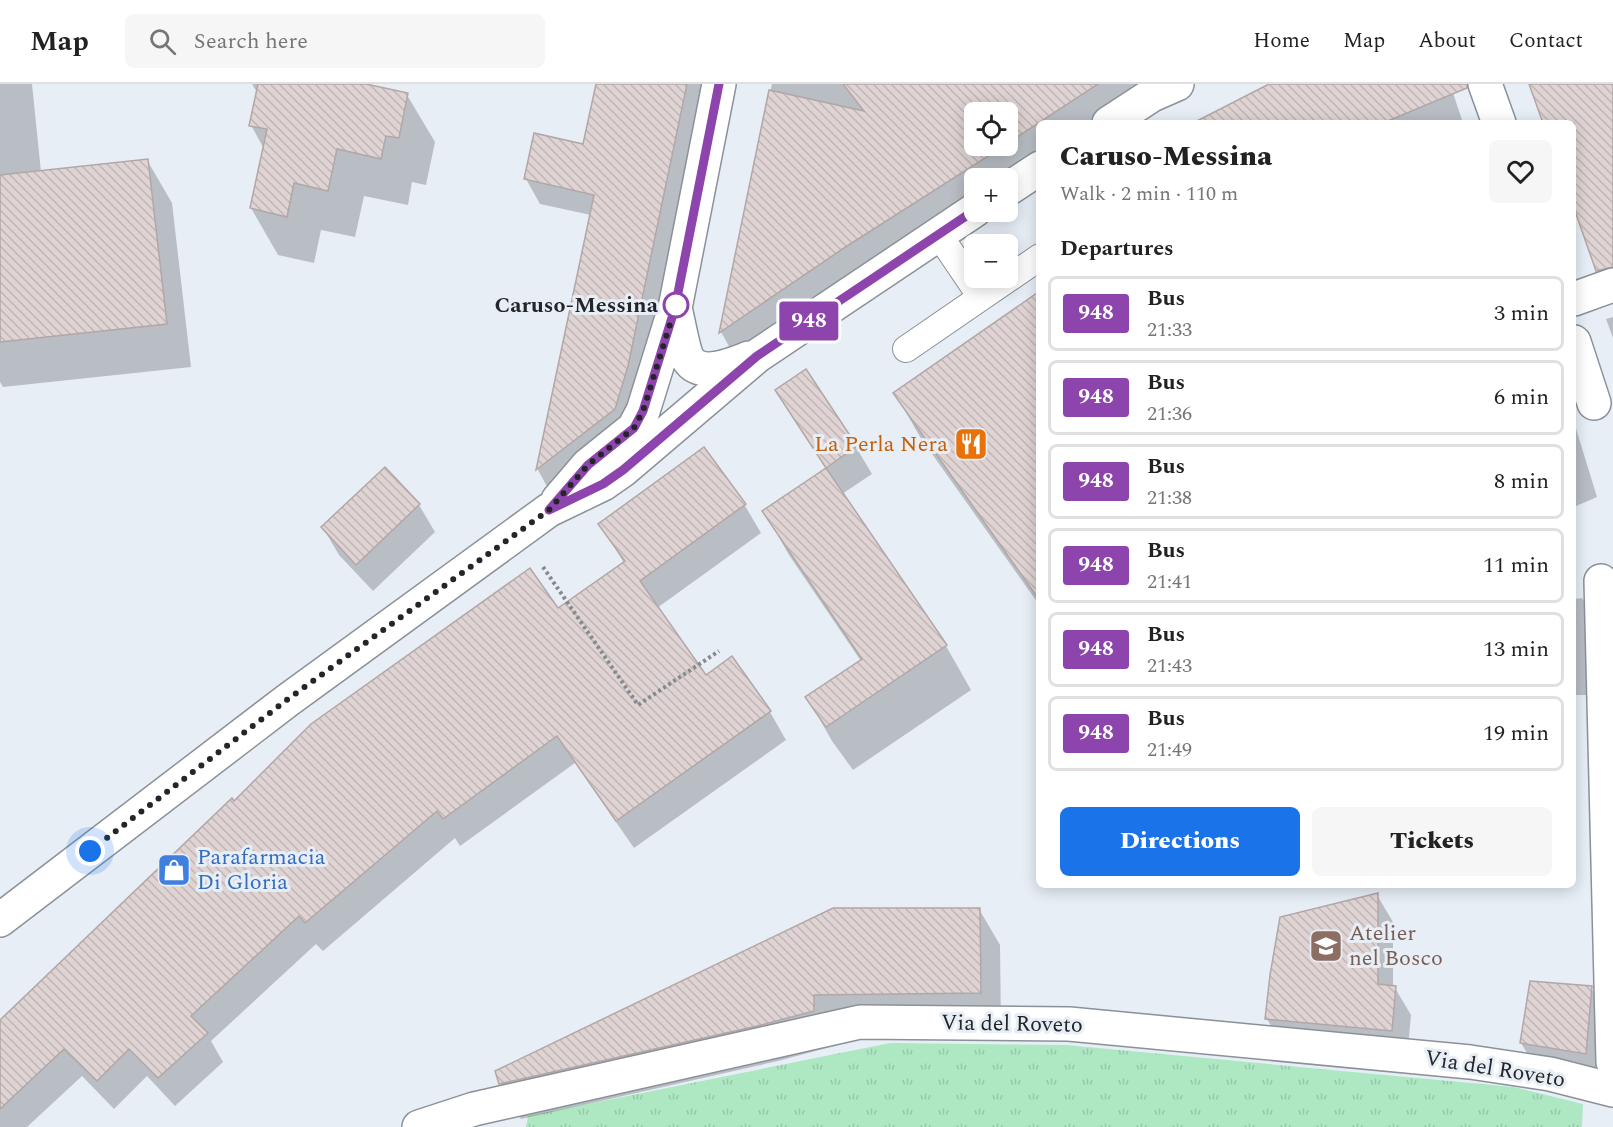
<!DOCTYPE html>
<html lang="en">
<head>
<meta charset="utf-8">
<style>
  body { margin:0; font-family:Spectral,serif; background:#f6f6f6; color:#222; height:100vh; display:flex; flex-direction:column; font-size:22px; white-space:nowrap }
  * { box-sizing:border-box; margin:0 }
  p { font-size:20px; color:#767676 }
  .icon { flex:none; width:33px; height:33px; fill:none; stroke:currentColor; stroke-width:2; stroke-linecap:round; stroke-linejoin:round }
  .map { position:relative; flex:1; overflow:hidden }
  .drawer { position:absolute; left:1036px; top:36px; width:540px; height:768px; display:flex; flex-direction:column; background:#fff; border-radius:9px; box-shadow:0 3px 15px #0003 }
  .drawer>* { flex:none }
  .badge { padding:0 12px; border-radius:4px; font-size:21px; line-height:39px }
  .tools { position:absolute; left:964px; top:18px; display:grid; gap:12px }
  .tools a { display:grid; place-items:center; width:54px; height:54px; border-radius:9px; background:#fff; box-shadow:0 3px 15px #0003; font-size:30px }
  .you { position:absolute; width:30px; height:30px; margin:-15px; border:4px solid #fff; border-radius:50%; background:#1a73e8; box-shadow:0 0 0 9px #1a73e833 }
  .map>.badge { position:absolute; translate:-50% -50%; box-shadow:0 0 0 3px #fff }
  h2 { padding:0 24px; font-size:22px; line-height:54px }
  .round { display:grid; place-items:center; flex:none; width:63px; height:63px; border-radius:9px; background:#f6f6f6 }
  .summary { display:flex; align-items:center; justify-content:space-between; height:102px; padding:0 24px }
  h1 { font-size:28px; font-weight:800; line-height:45px }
  .primary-button { display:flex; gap:12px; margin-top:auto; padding:12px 24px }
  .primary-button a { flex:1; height:69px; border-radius:9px; background:#1a73e8; color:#fff; font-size:24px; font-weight:800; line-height:69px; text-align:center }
  .primary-button a+a { background:#f6f6f6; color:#222 }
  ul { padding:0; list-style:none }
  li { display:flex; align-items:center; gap:18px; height:75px; margin:0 12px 9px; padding:0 12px; border:3px solid #e0e0e0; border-radius:9px }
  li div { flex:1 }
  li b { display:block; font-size:22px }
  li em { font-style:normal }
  li .badge { min-width:66px; font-weight:700; text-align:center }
  header { display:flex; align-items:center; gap:36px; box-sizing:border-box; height:84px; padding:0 30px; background:#fff; border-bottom:2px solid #e0e0e0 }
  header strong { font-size:28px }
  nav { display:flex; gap:33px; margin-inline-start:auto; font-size:21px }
  .search { width:420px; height:54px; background:#f6f6f6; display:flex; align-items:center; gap:15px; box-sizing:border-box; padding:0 21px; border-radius:9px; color:#767676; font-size:22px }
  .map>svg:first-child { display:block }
</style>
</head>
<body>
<header>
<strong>Map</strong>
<div class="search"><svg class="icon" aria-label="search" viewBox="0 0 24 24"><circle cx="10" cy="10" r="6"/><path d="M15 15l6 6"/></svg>Search here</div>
<nav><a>Home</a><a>Map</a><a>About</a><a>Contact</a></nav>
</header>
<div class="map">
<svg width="1613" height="1043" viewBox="0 0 1613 1043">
  <defs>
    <pattern id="grass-tufts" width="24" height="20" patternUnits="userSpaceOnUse" patternTransform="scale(1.5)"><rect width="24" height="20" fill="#aee8c3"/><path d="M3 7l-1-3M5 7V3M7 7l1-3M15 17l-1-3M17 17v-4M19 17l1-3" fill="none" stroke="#95c7a8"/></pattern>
    <pattern id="building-back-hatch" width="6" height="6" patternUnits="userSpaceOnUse" patternTransform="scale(1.5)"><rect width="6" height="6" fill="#dfd4d3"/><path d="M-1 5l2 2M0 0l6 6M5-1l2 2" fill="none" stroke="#bfb6b5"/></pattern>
  </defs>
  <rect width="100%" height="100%" fill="#e7eef6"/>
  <path fill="url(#grass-tufts)" d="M890,959l176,2 448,42 69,17 -1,23h-1056l2,-11z"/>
  <path fill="#0003" fill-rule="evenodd" d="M0,0h32l9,88 106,-12 25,43 19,164 -188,20 -3,-5z
    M252,0h107l48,11 28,47 -9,43 -14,-3 -4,23 -44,-9 -9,41 -34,-7 -7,33 -36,-8 -27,-47 13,-59 -13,-24 7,-31z
    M603,0h104l-66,308 -12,42 -78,60 -13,-24 53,-255 -51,-11 -14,-25 58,-33z
    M772,0h405l-77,39h-60v31l-32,24h-33v29l-236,157 -18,-32zM975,28h33v34h-33z
    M1273,0h177l13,39h-266z
    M1530,0h83v213l-15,-27 -24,-66v-81h-30z
    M1040,209v313l-120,-169 -25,-44z
    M1613,233v21l-7,-19z
    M777,307l79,56 16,27 -30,20 104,152 25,44 -118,80 -21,-29 -25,-44 54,-36 -72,-106 -25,-44 62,-42z
    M1574,338l23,75 -23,10z
    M744,420l17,29 -104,75 48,69 26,-19 39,54 16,28 -152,108 -59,-85 -115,83 -5,-8 -132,113 -7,-7 -105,97 12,21 -48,44 -28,-30 -33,33 -32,-33 -55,51h-27v-106l234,-218 324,-193 66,-47 -24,-39z
    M419,421l16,27 -62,59 -34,-36 -16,-27z
    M1582,514l16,27 1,70h-25v-96z
    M1377,811l16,27v65l2,1 16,27 -4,43 -124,-12 -16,-27z
    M979,825l21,36 1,84 -167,1v16l-56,15 -257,58 -20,-36z
    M1591,904l16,27 2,67 -72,-12 -16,-27z"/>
  <path fill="url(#building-back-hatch)" stroke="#b2a7a6" stroke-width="1.5" d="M258,0h108l42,9 -9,45 -13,-2 -5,23 -44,-10 -9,42 -34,-8 -7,34 -37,-9 17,-79 -18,-3z
    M596,0h91l-59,282 -13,43 -79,61 58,-275 -70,-16 10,-46 49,11z
    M843,0h255l-90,59v-31h-33v34h29l-160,102 -125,85 50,-243 95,21z
    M1269,0h198v4l-84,35h-190z
    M1529,0h84v183l-17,4 -22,-63v-85h-31z
    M148,75l19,165 -167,18v-167z
    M1040,207v310l-147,-208z
    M806,285l51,77 -31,22 -51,-78z
    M704,363l42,57 -106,77 66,94 26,-19 39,55 -155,110 -59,-85 -114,83 -6,-8 -132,112 -6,-7 -108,100 17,17 -50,45 -29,-29 -32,32 -33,-32 -64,60v-89l232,-222 2,3 77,-77 219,-156 28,40 67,-47 -27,-37z
    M385,383l35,37 -64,61 -35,-38z
    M826,384l121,177 -121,82 -21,-30 57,-38 -100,-148z
    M1378,809v91l18,2 -4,45 -127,-12 5,-44 10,-58z
    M833,824h147l1,85 -167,2v16l-57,15 -258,58 -4,-13z
    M1530,897l62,5 -6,68 -66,-11z"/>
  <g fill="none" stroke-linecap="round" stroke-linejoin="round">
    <defs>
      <path id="service" d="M939,151l42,62
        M906,265l134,-92"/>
      <path id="minor" d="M1485,0l14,39
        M1574,215l39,-14
        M1574,258l20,61
        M1601,497l12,481
        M419,1043l55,-18 386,-87 209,2 401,38 80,12 63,16"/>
      <path id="primary" d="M1109,39l43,-28 25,-11
        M1008,105l32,-21
        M675,224c3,11 8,42 13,51 13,20 45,5 61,-1
        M558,416l30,-35 46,-37 9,-17 32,-103 44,-224
        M0,836l288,-220 261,-190 54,-26 20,-14 134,-114 218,-146"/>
    </defs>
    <use href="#service" stroke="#8b9198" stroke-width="28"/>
    <use href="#minor" stroke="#8b9198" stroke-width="36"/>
    <use href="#primary" stroke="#8b9198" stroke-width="36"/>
    <path stroke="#858a8f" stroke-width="4" stroke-dasharray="3 3" stroke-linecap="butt" d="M543,483l95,138 81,-54"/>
    <use href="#service" stroke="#fff" stroke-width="26"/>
    <use href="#minor" stroke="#fff" stroke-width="33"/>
    <use href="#primary" stroke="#fff" stroke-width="33"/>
  </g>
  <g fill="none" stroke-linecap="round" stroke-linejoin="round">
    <defs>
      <path id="line" d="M719,0l-44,224 -32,103 -9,17 -46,37 -39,45 54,-26 20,-14 134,-114 218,-146"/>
    </defs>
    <use href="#line" stroke="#fff" stroke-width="14"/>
    <use href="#line" stroke="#8e44ad" stroke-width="9"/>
    <path stroke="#232528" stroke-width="6" stroke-dasharray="0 10.8" d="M90,767l198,-152 261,-189 39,-45 46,-37 9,-17 33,-106"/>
  </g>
  <defs>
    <symbol id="restaurant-square" viewBox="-11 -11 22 22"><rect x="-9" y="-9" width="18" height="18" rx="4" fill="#e8710a" stroke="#e7eef6"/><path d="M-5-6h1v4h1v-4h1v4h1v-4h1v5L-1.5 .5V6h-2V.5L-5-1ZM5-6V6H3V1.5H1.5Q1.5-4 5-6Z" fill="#fff"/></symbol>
    <symbol id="shop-square" viewBox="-11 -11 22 22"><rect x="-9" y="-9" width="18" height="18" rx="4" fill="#3f7fe0" stroke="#e7eef6"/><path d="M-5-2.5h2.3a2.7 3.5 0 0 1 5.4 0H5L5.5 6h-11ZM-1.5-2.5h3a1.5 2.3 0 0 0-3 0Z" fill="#fff"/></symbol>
    <symbol id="school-square" viewBox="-11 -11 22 22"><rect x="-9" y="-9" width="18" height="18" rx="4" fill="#8d6e63" stroke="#e7eef6"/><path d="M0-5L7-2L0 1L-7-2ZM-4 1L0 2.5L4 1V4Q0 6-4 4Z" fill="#fff"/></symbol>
  </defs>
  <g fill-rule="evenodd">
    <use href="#restaurant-square" x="952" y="341" width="38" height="38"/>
    <use href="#shop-square" x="155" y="767" width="38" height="38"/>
    <use href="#school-square" x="1307" y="843" width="38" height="38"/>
  </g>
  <circle fill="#fff" stroke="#8e44ad" stroke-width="3" cx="676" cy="221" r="12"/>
  <g text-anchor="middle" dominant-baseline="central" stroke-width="6" stroke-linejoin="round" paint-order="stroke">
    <g font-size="22" font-weight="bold" fill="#232528" stroke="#e7eef6" text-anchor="end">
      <text x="658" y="221">Caruso-Messina</text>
    </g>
    <g font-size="22" fill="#c56008" stroke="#e7eef6" text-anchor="end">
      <text x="948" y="360">La Perla Nera</text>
    </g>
    <g font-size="22" fill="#366cbe" stroke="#e7eef6" text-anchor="start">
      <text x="197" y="773">Parafarmacia<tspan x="197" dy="25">Di Gloria</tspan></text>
    </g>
    <g font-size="22" fill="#785e54" stroke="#e7eef6" text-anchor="start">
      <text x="1349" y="849">Atelier<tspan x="1349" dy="25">nel Bosco</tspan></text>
    </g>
    <g font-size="22" fill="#232528" stroke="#e7eef6">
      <text transform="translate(1012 940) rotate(1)">Via del Roveto</text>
      <text transform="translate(1495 985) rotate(9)">Via del Roveto</text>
    </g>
  </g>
</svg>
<div class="tools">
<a><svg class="icon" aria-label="locate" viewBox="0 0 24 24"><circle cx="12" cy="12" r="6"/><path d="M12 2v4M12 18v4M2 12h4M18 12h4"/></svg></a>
<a>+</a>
<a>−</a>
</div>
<div class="you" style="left:90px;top:767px"></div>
<b class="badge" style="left:809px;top:237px;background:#8e44ad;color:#fff">948</b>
<section class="drawer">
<div class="summary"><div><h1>Caruso-Messina</h1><p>Walk · 2 min · 110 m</p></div><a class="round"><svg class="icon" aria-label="heart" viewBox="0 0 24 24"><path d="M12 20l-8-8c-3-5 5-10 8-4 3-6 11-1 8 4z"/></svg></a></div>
<h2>Departures</h2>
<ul>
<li><span class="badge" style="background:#8e44ad;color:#fff">948</span><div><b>Bus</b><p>21:33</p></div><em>3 min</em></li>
<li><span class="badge" style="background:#8e44ad;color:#fff">948</span><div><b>Bus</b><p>21:36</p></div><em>6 min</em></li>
<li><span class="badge" style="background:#8e44ad;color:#fff">948</span><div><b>Bus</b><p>21:38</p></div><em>8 min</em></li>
<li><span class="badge" style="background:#8e44ad;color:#fff">948</span><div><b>Bus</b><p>21:41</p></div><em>11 min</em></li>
<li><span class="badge" style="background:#8e44ad;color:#fff">948</span><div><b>Bus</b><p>21:43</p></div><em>13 min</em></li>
<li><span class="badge" style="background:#8e44ad;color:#fff">948</span><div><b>Bus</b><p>21:49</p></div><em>19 min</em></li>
</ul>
<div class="primary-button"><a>Directions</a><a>Tickets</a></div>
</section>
</div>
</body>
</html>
